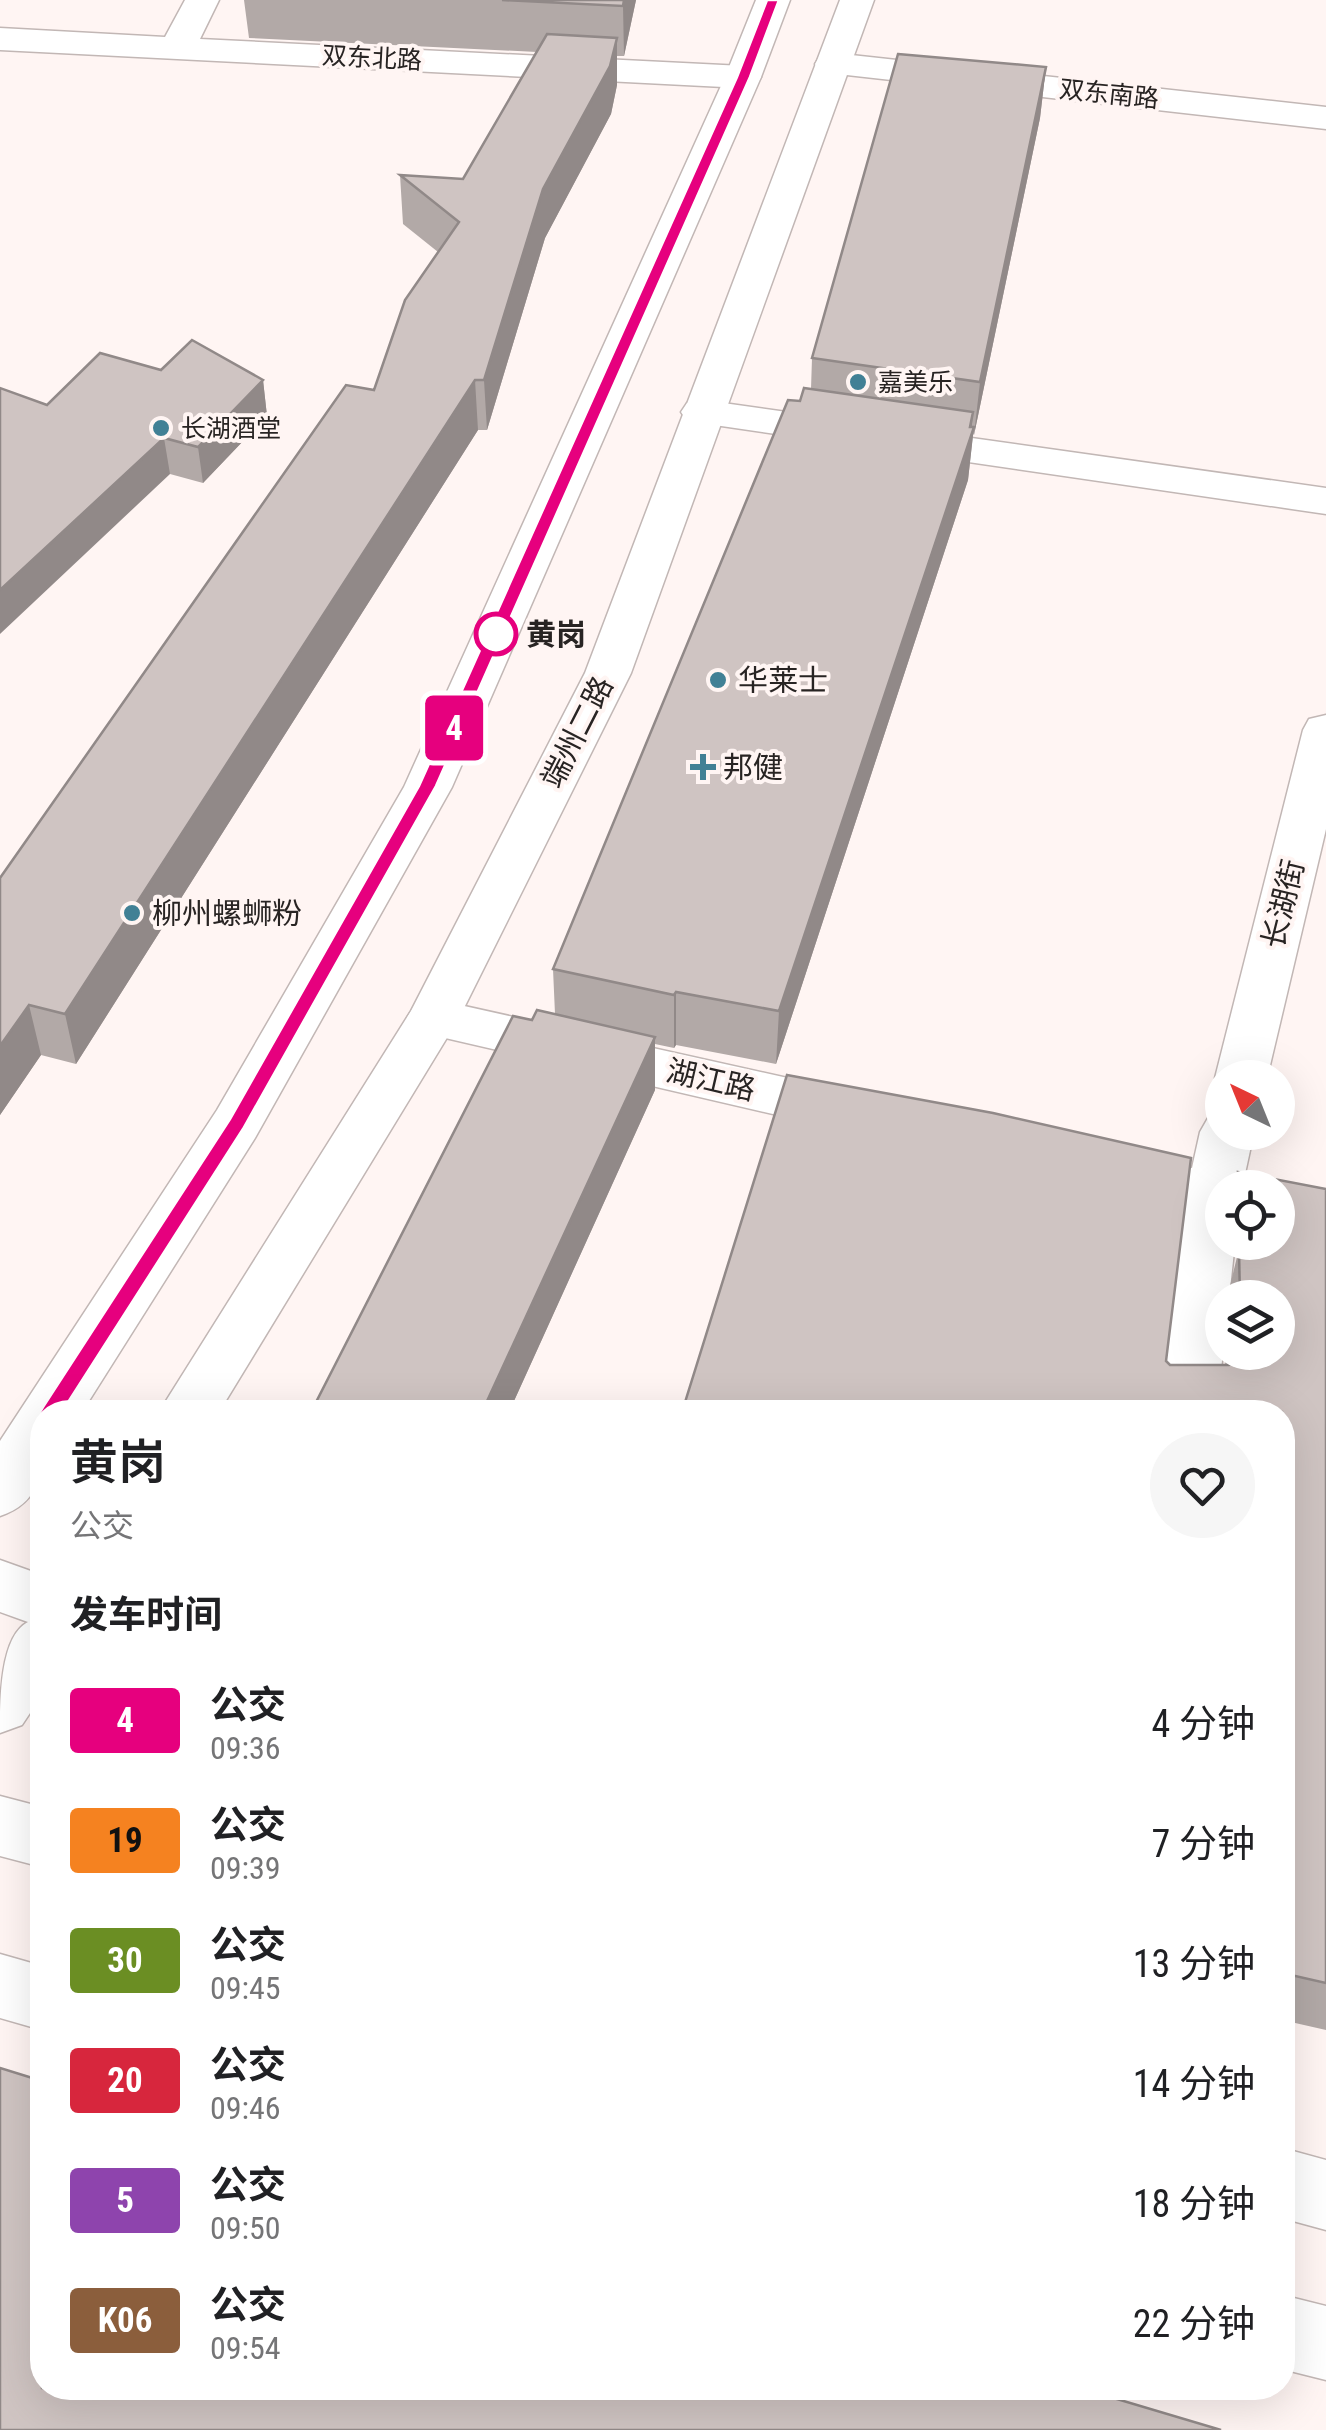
<!DOCTYPE html>
<html lang="zh">
<head>
<meta charset="utf-8">
<style>
  body { margin:0; font-family:"Roboto Condensed","Noto Sans SC",sans-serif; background:#f6f6f6; color:#202124; height:100vh; display:flex; flex-direction:column; font-size:38px; white-space:nowrap }
  * { box-sizing:border-box; margin:0 }
  p { font-size:32px; color:#757577 }
  .icon { flex:none; width:55px; height:55px; fill:none; stroke:currentColor; stroke-width:2; stroke-linecap:round; stroke-linejoin:round }
  .map { position:relative; flex:1; overflow:hidden }
  .drawer { position:absolute; left:30px; top:1400px; width:1265px; height:1000px; display:flex; flex-direction:column; background:#fff; border-radius:40px; box-shadow:0 10px 40px #0002 }
  .drawer>* { flex:none }
  .badge { padding:0 20px; border-radius:8px; font-size:35px; line-height:65px }
  .needle { width:65px; rotate:317deg }
  .fabs { position:absolute; left:1205px; top:1060px; display:grid; gap:20px }
  .fabs a { display:grid; place-items:center; width:90px; height:90px; border-radius:50%; background:#fff; box-shadow:0 10px 40px #0002; font-size:50px }
  .map>.badge { position:absolute; translate:-50% -50%; box-shadow:0 0 0 5px #fff }
  h2 { padding:0 40px; font-size:38px; line-height:90px }
  .round { display:grid; place-items:center; flex:none; width:105px; height:105px; border-radius:52px; background:#f6f6f6 }
  .head { display:flex; align-items:center; justify-content:space-between; height:170px; padding:0 40px }
  h1 { font-size:48px; font-weight:600; line-height:75px }
  ul { padding:0; list-style:none }
  li { display:flex; align-items:center; gap:30px; height:120px; padding:0 40px }
  li div { flex:1 }
  li b { display:block; font-size:38px }
  li em { font-style:normal }
  li .badge { min-width:110px; font-weight:700; text-align:center }
  .map>svg:first-child { display:block }
</style>
</head>
<body>
<div class="map">
<svg width="1326" height="2430" viewBox="0 0 1326 2430">
  <rect width="100%" height="100%" fill="#fff5f3"/>
  <g fill="none" stroke-linecap="round" stroke-linejoin="round">
    <defs>
      <path id="minor" d="M185,0h34l-19,39 543,27 13,3 5,8 -5,8 -13,3 -743,-38v-22l165,9z
        M833,53l493,54v22l-506,-57 -5,-8 5,-8z
        M702,400l624,88v26l-639,-93 -6,-9 6,-9z
        M1326,715v114l-59,249h-45v14l-7,-14 88,-348 6,-11z
        M433,999l422,94 19,6 8,14 -8,14 -19,6 -440,-102 -8,-13 8,-13z
        M1222,1113v19h32l-11,51 2,5h-23v54h13l-6,56h-7l1,54 -7,60h-58l26,-205 -89,-21 -8,-15 8,-15 19,-6 78,18 8,-36 8,-14z"/>
      <path id="tertiary" d="M0,1796l42,11v60l-42,-11z
        M0,1954l42,12v64l-42,-12z
        M1282,2148l44,12v70l-44,-12z
        M1282,2295l44,11v74l-44,-11z"/>
      <path id="primary" d="M756,0h34l-29,77 -309,710 -197,351 -173,274h-40c0,45 8,87 -42,104v-75l217,-331 187,-323 321,-710z
        M840,0h34l-243,673 -172,345 -240,394h-60l252,-401 174,-338z
        M0,1560l42,15v120l-20,30 -22,8c0,-33 0,-97 28,-111l-28,-10z"/>
    </defs>
    <use href="#minor" stroke="#c2b7b5" stroke-width="3"/>
    <use href="#tertiary" stroke="#c2b7b5" stroke-width="3"/>
    <use href="#primary" stroke="#c2b7b5" stroke-width="3"/>
    <use href="#minor" fill="#fff" fill-rule="evenodd"/>
    <use href="#tertiary" fill="#fff" fill-rule="evenodd"/>
    <use href="#primary" fill="#fff" fill-rule="evenodd"/>
  </g>
  <path fill="#b2a9a7" d="M244,0h392l-12,56h-7v29l-6,29 -66,124 -58,192h-9l-402,634 -35,-9 -41,60v-237l374,-488 64,-138 -35,-28 -3,-49 63,4 74,-127 -288,-14z
    M1046,67l-6,51 -66,317 -1,-1 -5,46 -192,584 -100,-19 -2,3 -19,-4v46l-146,322h-198l221,-392 23,-6 -2,-45 247,-568 11,-12 1,-31z
    M161,370l102,10 4,36 -64,67 -33,-9 -123,-69z
    M1238,1172l88,17v841l-44,-10v-608h-600l484,-51 4,4h55l2,-13h51v-54h-51l10,-41 2,-15h39v-54h-43z"/>
  <path fill="#918988" d="M624,0h12l-12,56 -1,-50z
    M617,38v47l-6,29 -66,124 -58,192 -3,-50 59,-191z
    M1046,67l-6,51 -66,317 6,-53z
    M263,380l4,36 -64,67 -5,-36z
    M475,380l3,50 -402,634 -11,-50z
    M973,412l-2,24 3,-9 -6,53 -192,584 3,-53 191,-584z
    M164,438l6,36 -170,160v-44z
    M676,992v53l-2,3v-53z
    M29,1005l12,50 -41,60v-69z
    M655,1037v53l-146,322h-27z"/>
  <path fill="#cfc4c2" stroke="#918988" stroke-width="2.5" d="M502,0h122l-1,6z
    M547,34l70,4 -7,28 -67,123 -59,191h-9l-410,634 -36,-9 -29,41v-168l346,-493 28,5 31,-90 54,-78 -59,-47 63,4z
    M898,54l148,13 -66,315 -168,-24z
    M192,340l71,40 -65,67 -34,-9 -164,152v-202l47,17 53,-52 61,17z
    M804,388l169,24 -3,15h4l-195,584 -103,-19 -2,3 -121,-26 235,-569 12,1z
    M537,1010l118,27 -173,375h-171l202,-396 19,4z
    M787,1075l206,38 198,45 -25,203 4,4h59l4,-3 1,-10h44v-54h-38l-1,-48 7,-3v-5h32v-54l-39,-2 -1,-14 88,17v794l-44,-10v-561h-600z
    M0,2068l42,13v307h1038l141,42h-1221z"/>
  <path fill="#e6007e" stroke="#fff" stroke-width="2.5" d="M767,0h12l-29,77 -314,709 -193,343 -185,289h-15l-3,-6 3,-5 187,-288 189,-333 318,-709z"/>
  <g fill="#418095" stroke="#fff5f3" stroke-width="4">
    <circle cx="858" cy="382" r="10"/>
    <circle cx="161" cy="428" r="10"/>
    <circle cx="718" cy="680" r="10"/>
    <path d="M698 752h10v10h10v10h-10v10h-10v-10h-10v-10h10z"/>
    <circle cx="132" cy="913" r="10"/>
  </g>
  <circle fill="#fff" stroke="#e6007e" stroke-width="5" cx="496" cy="634" r="20"/>
  <g text-anchor="middle" dominant-baseline="central" stroke-width="8" stroke-linejoin="round" paint-order="stroke">
    <g font-size="25" fill="#282423" stroke="#fff5f3">
      <text transform="translate(372 58) rotate(3)">双东北路</text>
      <text transform="translate(1109 94) rotate(6)">双东南路</text>
    </g>
    <g font-size="25" fill="#282423" stroke="#fff5f3" text-anchor="start">
      <text x="878" y="382">嘉美乐</text>
      <text x="181" y="428">长湖酒堂</text>
    </g>
    <g font-size="30" font-weight="bold" fill="#282423" stroke="#fff5f3" text-anchor="start">
      <text x="526" y="634">黄岗</text>
    </g>
    <g font-size="30" fill="#282423" stroke="#fff5f3" text-anchor="start">
      <text x="738" y="680">华莱士</text>
      <text x="723" y="767">邦健</text>
      <text x="152" y="913">柳州螺蛳粉</text>
    </g>
    <g font-size="30" fill="#282423" stroke="#fff5f3">
      <text transform="translate(577 732) rotate(-63)">端州二路</text>
      <text transform="translate(1283 904) rotate(-76)">长湖街</text>
      <text transform="translate(711 1080) rotate(13)">湖江路</text>
    </g>
  </g>
</svg>
<div class="fabs">
<a><svg class="needle" viewBox="-14 -14 28 28"><path d="M0-13l5 13h-10z" fill="#e53935"/><path d="M0 13l5-13h-10z" fill="#757577"/></svg></a>
<a><svg class="icon" aria-label="locate" viewBox="0 0 24 24"><circle cx="12" cy="12" r="6"/><path d="M12 2v4M12 18v4M2 12h4M18 12h4"/></svg></a>
<a><svg class="icon" aria-label="layers" viewBox="0 0 24 24"><path d="M12 4l9 5-9 5-9-5zM3 14l9 5 9-5"/></svg></a>
</div>
<b class="badge" style="left:454px;top:728px;background:#e6007e;color:#fff">4</b>
<section class="drawer">
<div class="head"><div><h1>黄岗</h1><p>公交</p></div><a class="round"><svg class="icon" aria-label="heart" viewBox="0 0 24 24"><path d="M12 20l-8-8c-3-5 5-10 8-4 3-6 11-1 8 4z"/></svg></a></div>
<h2>发车时间</h2>
<ul>
<li><span class="badge" style="background:#e6007e;color:#fff">4</span><div><b>公交</b><p>09:36</p></div><em>4 分钟</em></li>
<li><span class="badge" style="background:#f58220;color:#111">19</span><div><b>公交</b><p>09:39</p></div><em>7 分钟</em></li>
<li><span class="badge" style="background:#6b8e23;color:#fff">30</span><div><b>公交</b><p>09:45</p></div><em>13 分钟</em></li>
<li><span class="badge" style="background:#d7263d;color:#fff">20</span><div><b>公交</b><p>09:46</p></div><em>14 分钟</em></li>
<li><span class="badge" style="background:#8e44ad;color:#fff">5</span><div><b>公交</b><p>09:50</p></div><em>18 分钟</em></li>
<li><span class="badge" style="background:#8b5e3c;color:#fff">K06</span><div><b>公交</b><p>09:54</p></div><em>22 分钟</em></li>
</ul>
</section>
</div>
</body>
</html>
